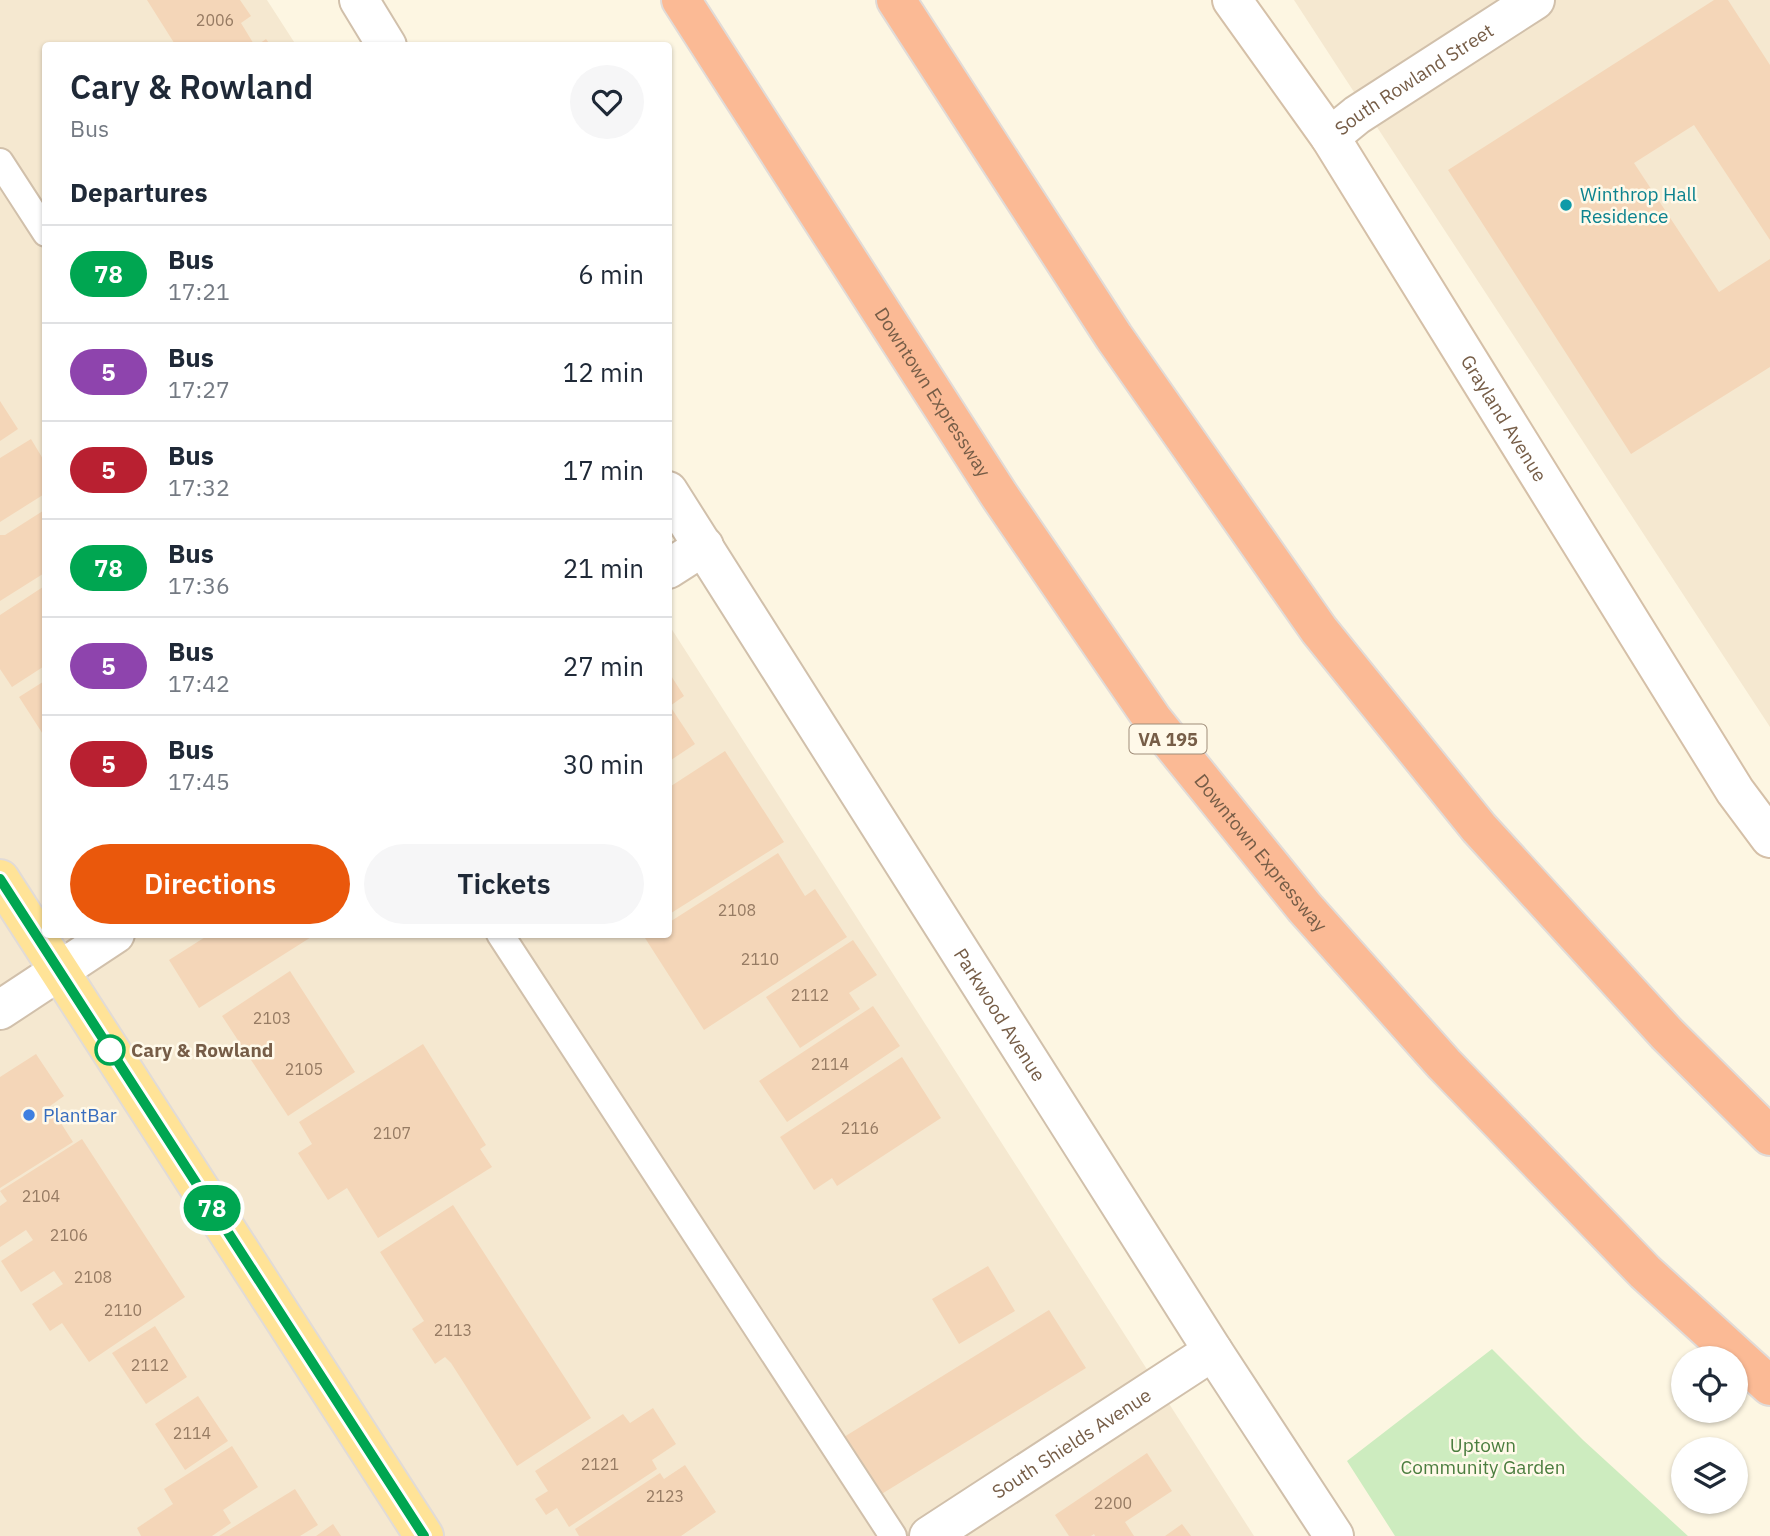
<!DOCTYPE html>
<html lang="en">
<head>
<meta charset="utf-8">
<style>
  body { margin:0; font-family:"IBM Plex Sans",sans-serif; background:#f6f6f7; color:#1f2937; height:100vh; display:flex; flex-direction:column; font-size:26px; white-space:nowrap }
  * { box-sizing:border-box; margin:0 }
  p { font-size:23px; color:#747a83 }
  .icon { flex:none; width:38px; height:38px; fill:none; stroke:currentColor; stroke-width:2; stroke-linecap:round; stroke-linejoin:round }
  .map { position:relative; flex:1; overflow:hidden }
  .sheet { position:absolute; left:42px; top:42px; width:630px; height:896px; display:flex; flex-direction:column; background:#fff; border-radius:7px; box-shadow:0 2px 5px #0004 }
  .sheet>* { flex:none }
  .badge { padding:0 14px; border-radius:23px; font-size:24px; line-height:46px }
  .fabs { position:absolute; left:1671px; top:1346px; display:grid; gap:14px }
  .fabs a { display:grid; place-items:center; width:77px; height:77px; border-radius:50%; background:#fff; box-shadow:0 2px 5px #0004; font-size:35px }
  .map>.badge { position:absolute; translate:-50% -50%; box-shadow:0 0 0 4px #fff }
  h2 { padding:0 28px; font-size:26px; line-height:63px }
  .round { display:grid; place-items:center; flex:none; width:74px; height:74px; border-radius:37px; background:#f6f6f7 }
  .head { display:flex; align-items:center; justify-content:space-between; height:119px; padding:0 28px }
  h1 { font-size:33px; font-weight:600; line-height:52px }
  .action { display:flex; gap:14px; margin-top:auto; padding:14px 28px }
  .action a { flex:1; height:80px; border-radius:42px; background:#ea580c; color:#fff; font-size:28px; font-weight:600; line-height:80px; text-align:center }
  .action a+a { background:#f6f6f7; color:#1f2937 }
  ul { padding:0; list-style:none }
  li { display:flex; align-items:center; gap:21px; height:98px; padding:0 28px; border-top:2px solid #e0e1e3 }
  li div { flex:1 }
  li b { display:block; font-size:26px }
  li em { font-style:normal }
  li .badge { min-width:77px; font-weight:700; text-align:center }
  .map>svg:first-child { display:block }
</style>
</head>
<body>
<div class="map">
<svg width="1770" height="1536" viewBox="0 0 1770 1536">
  <rect width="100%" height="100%" fill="#fdf6e2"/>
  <path fill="#f5e8d0" d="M0,0h267l29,45 -250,1v888h622l1,-309 585,911h-1254z
    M1294,0h476v727l-435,-664z"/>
  <path fill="#cdecbf" d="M1492,1349l91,91 105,96h-293l-48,-75z"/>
  <path fill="#f4d6b8" d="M147,0h93l11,16 -10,7 14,23h-79z
    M1714,0h14l42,65v175l-76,-115 -60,38 85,129 51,-33v108l-139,87 -183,-284z
    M266,39l5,7h-15z
    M0,401l18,28 -18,12z
    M31,439l15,25v29l-46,29v-64z
    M46,509v63l-46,29v-66h5z
    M46,585v80l-34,22 -12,-18v-54z
    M668,671l16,25 -14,10 25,38 -27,18z
    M46,680v59l-27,-42z
    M725,751l59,91 -116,73v-127z
    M778,853l27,43 10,-7 32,48 -143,93 -59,-92 6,-4h17v-11z
    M210,934h106l-117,74 -30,-48z
    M853,940l24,35 -28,18 11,16 -60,39 -34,-51z
    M290,971l65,101 -67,44 -66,-100z
    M873,1006l27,40 -113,76 -28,-41z
    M423,1044l63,101 -6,4 12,18 -114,71 -31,-50 -19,12 -30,-47 14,-9 -13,-22z
    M36,1054l28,42 -14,10 23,36 -73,46v-111z
    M902,1057l39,61 -104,68 -5,-8 -18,12 -34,-53z
    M82,1139l103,158 -96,65 -27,-39 -12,8 -18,-27 31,-20 -9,-13 -33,21 -20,-31 32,-21 -7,-10 -26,17v-41l7,-5 -7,-10z
    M453,1205l138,213 -74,48 -66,-103 -6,-6 -10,7 -23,-35 12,-8 -44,-69z
    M988,1266l27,45 -56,33 -27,-45z
    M1049,1310l37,58 -206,127 -36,-58z
    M155,1326l32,51 -41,27 -34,-51z
    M198,1396l30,45 -43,29 -30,-46z
    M653,1408l23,36 -24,16 5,9 -88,58 -12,-19 -11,7 -11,-16 13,-8 -13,-20 88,-57 7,9z
    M232,1446l26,41 -35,23 8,13 -19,13h-71l-4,-8 36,-24 -9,-15z
    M1147,1453l25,38 -47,31 9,14h-39l-1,-2 -3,2h-22l-14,-21z
    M685,1465l31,47 -35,24h-102l-4,-7 85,-56 4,6z
    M295,1489l23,36 -18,11h-81z
    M333,1524l8,12h-25z
    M1182,1524l9,12h-26z"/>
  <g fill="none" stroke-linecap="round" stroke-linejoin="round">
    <defs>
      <path id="lane" d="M0,162l46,71
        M500,934l393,602"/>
      <g id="street">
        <path d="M359,0l28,46"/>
        <path id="s1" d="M1330,137l27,-22 178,-115"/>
        <path id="s2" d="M668,491l545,860 121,185"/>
        <path d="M668,569l36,-23"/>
        <path d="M0,1010l115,-76"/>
        <path id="s3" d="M929,1536l284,-185"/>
      </g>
      <g id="secondary">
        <path id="s4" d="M1232,0l98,137 405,654 35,47"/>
      </g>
      <path id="primary" d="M0,879l424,657"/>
      <g id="highway">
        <path id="s5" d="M681,0l318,495 154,225 152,188 139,156 201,208 125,114"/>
        <path d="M896,0l218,337 205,293 160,198 188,206 103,102"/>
      </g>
    </defs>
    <use href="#lane" stroke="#d1c0ab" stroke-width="30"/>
    <use href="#street" stroke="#d1c0ab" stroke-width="42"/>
    <use href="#secondary" stroke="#d5c0a8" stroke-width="42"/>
    <use href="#primary" stroke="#e1dbd7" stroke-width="42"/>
    <use href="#highway" stroke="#e1dbd7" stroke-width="42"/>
    <use href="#lane" stroke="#fff" stroke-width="26"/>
    <use href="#street" stroke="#fff" stroke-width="38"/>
    <use href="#secondary" stroke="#fff" stroke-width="38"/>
    <use href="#primary" stroke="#ffe397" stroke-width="38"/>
    <use href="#highway" stroke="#fbba95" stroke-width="38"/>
  </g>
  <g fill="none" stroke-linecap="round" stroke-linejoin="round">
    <defs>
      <path id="line" d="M0,879l424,657"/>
    </defs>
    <use href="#line" stroke="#fff" stroke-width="16"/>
    <use href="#line" stroke="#00a651" stroke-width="10"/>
  </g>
  <circle fill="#0f9aa8" stroke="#fff9e9" stroke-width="2.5" cx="1566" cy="205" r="7"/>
  <circle fill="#fff" stroke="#00a651" stroke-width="3.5" cx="110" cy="1050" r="14"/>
  <circle fill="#3f7fe0" stroke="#fff9e9" stroke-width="2.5" cx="29" cy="1115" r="7"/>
  <g text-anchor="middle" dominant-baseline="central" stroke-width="5" stroke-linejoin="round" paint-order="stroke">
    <g font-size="16" fill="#967b63">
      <text x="215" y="20">2006</text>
      <text x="737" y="910">2108</text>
      <text x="760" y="959">2110</text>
      <text x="810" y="995">2112</text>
      <text x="272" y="1018">2103</text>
      <text x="830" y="1064">2114</text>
      <text x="304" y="1069">2105</text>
      <text x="860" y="1128">2116</text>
      <text x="392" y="1133">2107</text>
      <text x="41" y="1196">2104</text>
      <text x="69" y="1235">2106</text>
      <text x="93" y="1277">2108</text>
      <text x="123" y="1310">2110</text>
      <text x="453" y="1330">2113</text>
      <text x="150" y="1365">2112</text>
      <text x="192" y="1433">2114</text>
      <text x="600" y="1464">2121</text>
      <text x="665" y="1496">2123</text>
      <text x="1113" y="1503">2200</text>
    </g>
    <rect fill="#fff9e9" stroke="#9f8c78" stroke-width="2" x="1129.5" y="724.5" width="77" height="29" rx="5"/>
    <g font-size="18" font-weight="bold" fill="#765d47">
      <text x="1168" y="739">VA 195</text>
    </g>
    <g font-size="19" fill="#765d47" stroke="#fff9e9">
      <text stroke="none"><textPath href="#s1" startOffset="102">South Rowland Street</textPath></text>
      <text stroke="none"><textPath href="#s5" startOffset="466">Downtown Expressway</textPath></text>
      <text stroke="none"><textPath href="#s4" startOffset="499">Grayland Avenue</textPath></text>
      <text stroke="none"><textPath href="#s5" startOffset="1032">Downtown Expressway</textPath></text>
      <text stroke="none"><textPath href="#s2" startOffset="620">Parkwood Avenue</textPath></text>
      <text stroke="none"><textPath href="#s3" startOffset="170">South Shields Avenue</textPath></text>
    </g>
    <g font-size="19" fill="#0d838f" stroke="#fff9e9" text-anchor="start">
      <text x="1580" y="194">Winthrop Hall<tspan x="1580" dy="22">Residence</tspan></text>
    </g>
    <g font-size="19" font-weight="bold" fill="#765d47" stroke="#fff9e9" text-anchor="start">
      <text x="131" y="1050">Cary &amp; Rowland</text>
    </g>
    <g font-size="19" fill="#366cbe" stroke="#fff9e9" text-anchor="start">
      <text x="43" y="1115">PlantBar</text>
    </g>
    <g font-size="19" fill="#4a7d3e" stroke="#fff9e9">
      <text x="1483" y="1445">Uptown<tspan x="1483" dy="22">Community Garden</tspan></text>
    </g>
  </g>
</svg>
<div class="fabs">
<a><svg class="icon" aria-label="locate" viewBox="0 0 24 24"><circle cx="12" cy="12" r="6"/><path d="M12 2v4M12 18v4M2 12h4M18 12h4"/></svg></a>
<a><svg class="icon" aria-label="layers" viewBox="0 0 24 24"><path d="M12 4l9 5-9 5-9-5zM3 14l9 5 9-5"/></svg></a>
</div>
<b class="badge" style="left:212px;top:1208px;background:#00a651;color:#fff">78</b>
<section class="sheet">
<div class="head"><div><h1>Cary &amp; Rowland</h1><p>Bus</p></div><a class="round"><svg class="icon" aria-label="heart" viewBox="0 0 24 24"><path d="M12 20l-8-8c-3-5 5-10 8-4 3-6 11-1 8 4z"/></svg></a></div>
<h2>Departures</h2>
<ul>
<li><span class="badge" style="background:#00a651;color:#fff">78</span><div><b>Bus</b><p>17:21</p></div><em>6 min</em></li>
<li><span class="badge" style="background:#8e44ad;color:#fff">5</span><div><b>Bus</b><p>17:27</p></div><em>12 min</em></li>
<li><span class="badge" style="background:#b92031;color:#fff">5</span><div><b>Bus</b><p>17:32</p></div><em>17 min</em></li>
<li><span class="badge" style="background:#00a651;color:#fff">78</span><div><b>Bus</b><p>17:36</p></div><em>21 min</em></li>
<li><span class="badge" style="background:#8e44ad;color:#fff">5</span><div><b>Bus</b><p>17:42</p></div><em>27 min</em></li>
<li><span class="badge" style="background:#b92031;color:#fff">5</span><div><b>Bus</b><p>17:45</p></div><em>30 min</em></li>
</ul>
<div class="action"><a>Directions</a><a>Tickets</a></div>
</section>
</div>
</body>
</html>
